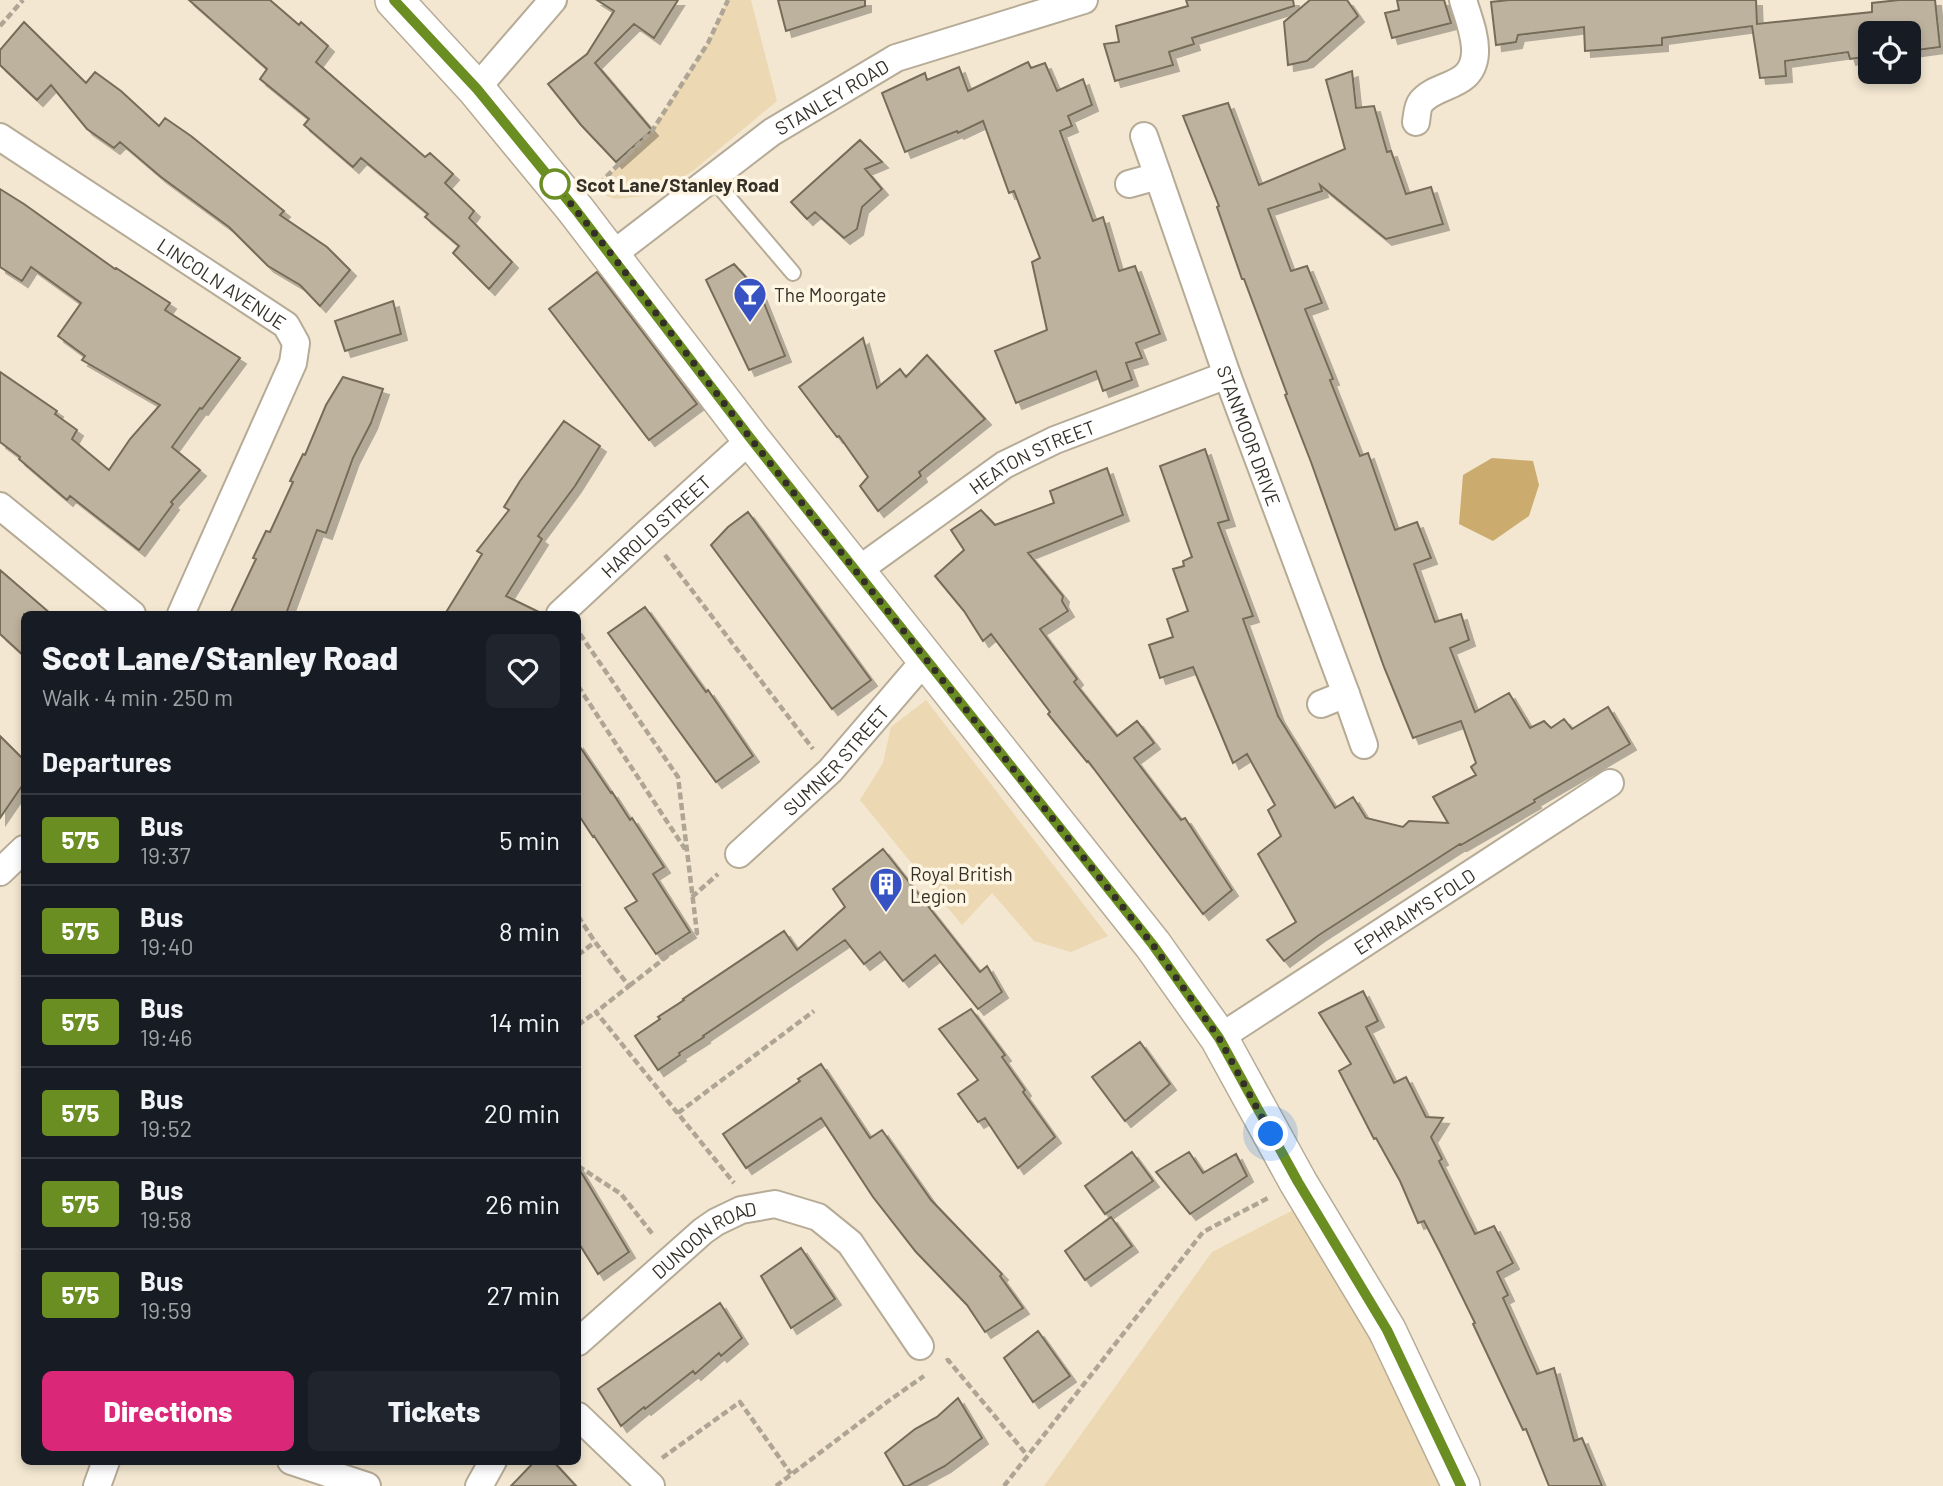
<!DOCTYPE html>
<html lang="en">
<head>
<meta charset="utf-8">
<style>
  body { margin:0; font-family:Barlow,sans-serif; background:#20242c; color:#f1f3f6; height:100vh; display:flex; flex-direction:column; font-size:26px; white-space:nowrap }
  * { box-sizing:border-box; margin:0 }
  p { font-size:23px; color:#9ea1a6 }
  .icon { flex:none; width:38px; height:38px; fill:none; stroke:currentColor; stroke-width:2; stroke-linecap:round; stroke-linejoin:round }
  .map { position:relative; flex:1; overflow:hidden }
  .panel { position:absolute; left:21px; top:611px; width:560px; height:854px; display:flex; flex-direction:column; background:#171b24; border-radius:10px; box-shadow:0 4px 10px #0003 }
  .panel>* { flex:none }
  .badge { padding:0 14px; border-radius:5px; font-size:24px; line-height:46px }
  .fabs { position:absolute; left:1858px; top:21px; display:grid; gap:14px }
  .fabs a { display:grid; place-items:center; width:63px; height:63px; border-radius:10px; background:#171b24; box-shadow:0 4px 10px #0003; font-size:35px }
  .you { position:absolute; width:35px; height:35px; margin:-18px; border:5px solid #fff; border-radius:50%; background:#1a73e8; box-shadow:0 0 0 10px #1a73e833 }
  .map>.badge { position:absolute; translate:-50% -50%; box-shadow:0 0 0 4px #fff }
  h2 { padding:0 21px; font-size:26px; line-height:63px }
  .round { display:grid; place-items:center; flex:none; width:74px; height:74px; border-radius:10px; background:#20242c }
  .head { display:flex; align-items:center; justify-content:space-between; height:119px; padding:0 21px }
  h1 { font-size:33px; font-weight:800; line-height:52px }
  .primary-button { display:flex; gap:14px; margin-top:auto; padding:14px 21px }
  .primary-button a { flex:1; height:80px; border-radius:10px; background:#db2777; color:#fff; font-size:28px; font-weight:800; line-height:80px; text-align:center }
  .primary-button a+a { background:#20242c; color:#f1f3f6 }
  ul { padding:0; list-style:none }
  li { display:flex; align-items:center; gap:21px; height:91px; padding:0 21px; border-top:2px solid #363941 }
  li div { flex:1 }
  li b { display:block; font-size:26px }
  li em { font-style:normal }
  li .badge { min-width:77px; font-weight:700; text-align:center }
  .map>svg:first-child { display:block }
</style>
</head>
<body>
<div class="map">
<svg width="1943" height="1486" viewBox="0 0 1943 1486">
  <defs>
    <filter id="shadow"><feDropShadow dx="6" dy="6" stdDeviation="0" flood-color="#0004"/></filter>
  </defs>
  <rect width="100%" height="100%" fill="#f3e7d1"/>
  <path fill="#ecd8b2" d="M728,0h23l26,101 -83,69 -39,25 -40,4 -22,-8 59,-60 56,-88z
    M926,700l182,236 -37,16 -37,-11 -42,-48 -30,32 -102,-125 23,-37 8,-36z
    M1309,1202l145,284h-410l168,-234z"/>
  <path fill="#cbac6e" d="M1492,458l41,3 6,24 -10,31 -36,25 -34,-17 4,-49z"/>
  <path fill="#bdb29d" stroke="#766c58" stroke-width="2" filter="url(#shadow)" d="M189,0h81l29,25 2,-3 27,24 -12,16 109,95 5,-4 23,21 -8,9 29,28 -5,7 43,44 -23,27 -36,-36 6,-7 -34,-29 3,-3 -67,-56 -8,9 -49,-42 5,-6 -49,-40 7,-10z
    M597,0h81l-24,38 -20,-14 -39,39 57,67 -36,32 -35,-37 -33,-41 39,-30 27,-43z
    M778,0h87v6l-79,25z
    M1186,0h107l1,6 -102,32 2,6 -25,8 4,13 -58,16 -11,-37 15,-2 -3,-16 72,-20z
    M1310,0h37l11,16 -51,45 -19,4 -4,-43z
    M1397,0h47l7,23 -59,15 -7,-25 14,-3z
    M1509,0h247l1,24 115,-12v-9l27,-3h36l5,47 -31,4v-18h-38v23l-21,3 -2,-7 -63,9 1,15 -26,2 -8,-52 -90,12v7l-77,6 -1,-24 -66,8 -2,7 -20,3 -5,-43z
    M24,22l62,61 9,-11 26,19 38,35 6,-8 26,18 93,75 -4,4 47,32 23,23 -30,36 -20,-21 -32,-19 -39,-39 -68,-50 -41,-35 -6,6 -27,-19 -36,-44 -14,15 -37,-35v-15z
    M1028,62l3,6 14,-5 12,28 26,-12 9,26 -24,11 4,10 -12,5 33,90 10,-4 16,54 16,-5 25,68 -24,9 6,15 -16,5 6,17 -29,11 -7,-20 -80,32 -21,-52 52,-21 -15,-68 8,-4 -26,-67 -5,2 -26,-72 -25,12 -1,-2 -52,21 -23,-59 43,-20 2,7 32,-13 9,24z
    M1352,71l4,37 18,-2 13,46 4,-1 15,43 25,-7 12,37 -57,15 -66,-54 2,6 -54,18 23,62 16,-5 15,37 -17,6 28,70 -3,1 30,76 8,-3 27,77 22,-8 14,36 -17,6 21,58 26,-8 8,26 -19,8 25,64 34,-19 21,35 14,-7 7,7 13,-9 8,10 36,-22 22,37 -96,56 1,2 -74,43 -1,-1 -141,91 -35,26 -17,-21 29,-18 -38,-68 23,-18 -13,-26 7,-5 -28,-51 -14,9 -40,-96 -33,11 -11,-33 24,-8 -6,-18 21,-8 -15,-42 11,-3 -1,-5 9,-4 -32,-91 45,-17 24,71 -11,3 35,93 -10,3 35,97 57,92 18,-11 13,21 37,9 6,-6 39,2 -15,-26 43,-22 -5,-8 5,-4 -15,-42 -48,17 -29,-71 -73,-205 -26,-67 2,-1 -43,-115h-2l-25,-72 2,-1 -36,-90 45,-13 31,82 86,-36 -19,-69z
    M860,140l22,22 -17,7 17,20 -20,18 -5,22 -13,9 -29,-26 -8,7 -16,-17z
    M0,189l24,15 91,65 1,-1 54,35 -5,7 75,48 -38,51 -2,-1 -28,39 28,23 -29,32 2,2 -34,46 -69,-54 -3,4 -48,-41 1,-2 -20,-15v-70l57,39 -2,3 22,16 -5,9 37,31 21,-31 30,-34 -78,-45 3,-4 -27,-20 23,-33 -50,-36 -9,14 -22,-14z
    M734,264l26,29 25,63 -36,14 -43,-90z
    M597,272l100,132 -48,36 -100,-131z
    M393,301l8,33 -56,17 -10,-30z
    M863,338l14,50 23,-19 6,8 21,-22 58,64 -66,53 2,4 -43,35 -18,-25 8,-9 -29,-41 -2,1 -38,-50z
    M343,377l40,12 -12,34 -18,35 -27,75 -9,-3 -31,84h-56l26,-55 -3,-1 13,-27 4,1 23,-50 -3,-1 13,-27 2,1 21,-50z
    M564,421l36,25 -25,40 -37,50 4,3 -36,57 37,18h-98l37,-60 -5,-3 32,-41 -5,-3 16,-26z
    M1107,468l16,47 -95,38 35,43 -1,5 6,10 -28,18 37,50 -3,3 43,54 20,-15 17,22 -20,15 47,62 4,-2 47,72 -29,24 -115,-153 -1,1 -39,-48 2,-2 -59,-78 -8,7 -19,-30 -29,-35 29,-26 -13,-20 30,-20 14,15 59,-22 -4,-12z
    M748,512l123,168 -39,29 -121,-164 17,-18z
    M0,570l51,44h-27v42l-24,-22z
    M645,607l61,85 2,-2 45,66 -37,26 -108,-149z
    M0,736l24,24v23l-24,35z
    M578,744l33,49 1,-1 18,28 2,-2 32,49 -11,7 37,58 -34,22 -31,-46 12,-7 -43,-65 -1,1 -15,-23z
    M883,849l97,123 7,-6 15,26 -24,17 -43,-54 -32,26 -23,-29 -16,12 -19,-24 -142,96 1,1 -25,16 1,2 -22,15 -23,-34 25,-17 -2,-2 26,-17 -1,-1 101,-68 13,19 48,-43 -12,-18z
    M1363,991l15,30 -12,6 28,56 12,-6 20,40 17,1 -12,19 11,22 -3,2 36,73 19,-8 19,37 -16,9 11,23 -5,3 34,76 17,-6 20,73 8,-3 20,48h-53l-23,-57 -3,1 -50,-106 2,-1 -35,-71 -16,-31 -6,2 -18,-42 -24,-43 -2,1 -35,-68 12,-7 -32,-51z
    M971,1009l34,46 -3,2 23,33 -2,2 32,45 -37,31 -33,-50 -7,4 -20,-28 20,-14 -39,-51z
    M1140,1042l30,42 -45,37 -33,-44z
    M821,1064l49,74 12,-8 49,70 71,74 -2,2 23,32 -38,24 -18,-27 -51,-53 -43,-55 -52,-79 -75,50 -23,-34 77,-53 -2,-2z
    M1132,1152l21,29 -48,33 -20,-28z
    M1189,1152l14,21 33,-19 11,22 -57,38 -34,-42z
    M578,1167l51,85 -31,22 -20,-32z
    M1111,1217l21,29 -47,34 -20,-29z
    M801,1248l34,51 -44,29 -30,-52z
    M720,1303l22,35 -21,18 -2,-3 -24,21 -2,-3 -48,38 -1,-2 -23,19 -23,-37z
    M1038,1331l32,45 -37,26 -29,-44z
    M958,1398l24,40 -37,28 -37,20h-4l-19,-33 30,-24 22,-12z
    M535,1461h18l23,25h-65z"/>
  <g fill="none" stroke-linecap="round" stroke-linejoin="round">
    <defs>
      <path id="service" d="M712,178l81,95"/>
      <g id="minor">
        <path d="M476,89l77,-89"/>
        <path d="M1416,122c1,-6 1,-15 5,-20 16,-20 52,-13 54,-49 1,-17 -7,-36 -12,-53"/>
        <path id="s1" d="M0,137l286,188 10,18 -3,20 -112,251"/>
        <path id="s2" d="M1158,176l69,199 119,319"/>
        <path d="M1129,184l29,-8 -14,-40"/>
        <path id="s3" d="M612,255l160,-123 124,-74 188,-58"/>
        <path d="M0,506l132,108"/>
        <path id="s4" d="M857,571l147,-106 51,-25 172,-65"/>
        <path id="s5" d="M560,614l87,-81 104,-94"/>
        <path d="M1321,704l25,-10 18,51"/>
        <path id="s6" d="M739,854l91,-83 96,-112"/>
        <path d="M0,872l24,-23"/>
        <path id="s7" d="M1219,1038l391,-255"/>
        <path id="s8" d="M578,1342l125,-111 13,-9 25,-12 34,-6 43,13 32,26 70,103"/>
        <path d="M578,1416l73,70"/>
        <path d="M291,1461l76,25"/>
        <path d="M97,1486l9,-25"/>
        <path d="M479,1486l14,-25"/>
      </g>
      <path id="secondary" d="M394,0l82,89 99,120 176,230 402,506 66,93 79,144 89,148 74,156"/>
    </defs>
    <use href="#service" stroke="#b6ab96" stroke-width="18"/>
    <use href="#minor" stroke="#b6ab96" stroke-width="30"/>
    <use href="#secondary" stroke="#b6ab96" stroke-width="40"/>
    <path stroke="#afa594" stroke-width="4.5" stroke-dasharray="7 3.5" stroke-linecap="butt" d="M0,26l23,-26
      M599,184l53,-53 56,-88 20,-43
      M665,555l148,194
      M580,634l98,143 19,156 -68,53
      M578,686l107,163
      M692,897l26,-23
      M578,916l17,26 34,44 -33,26 138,171
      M578,955l17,-13
      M578,1025l18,-13
      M678,1113l136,-102
      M578,1166l43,28 33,42
      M946,1361l2,-1 79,95
      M662,1458l78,-56 51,72
      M776,1486l111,-84 37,-26
      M1004,1486l199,-254 67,-35"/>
    <use href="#service" stroke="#fff" stroke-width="14"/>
    <use href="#minor" stroke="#fff" stroke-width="26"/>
    <use href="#secondary" stroke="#fff" stroke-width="37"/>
  </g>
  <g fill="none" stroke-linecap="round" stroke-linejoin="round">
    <defs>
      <path id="line" d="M394,0l83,89 98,120 176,230 402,506 66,93 79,144 89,148 74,156"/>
    </defs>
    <use href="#line" stroke="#fff" stroke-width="16"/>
    <use href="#line" stroke="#6b8e23" stroke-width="10"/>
    <path stroke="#342f27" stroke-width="7" stroke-dasharray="0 12.6" d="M555,184l57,71 139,184 402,506 66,93 52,96"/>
  </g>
  <defs>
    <symbol id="bar-pin" viewBox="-11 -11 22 30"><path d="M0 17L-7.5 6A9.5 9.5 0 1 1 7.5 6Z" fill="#3652c3" stroke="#fef5e3"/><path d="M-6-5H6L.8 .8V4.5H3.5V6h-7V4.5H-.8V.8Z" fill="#fff"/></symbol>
    <symbol id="building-pin" viewBox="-11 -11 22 30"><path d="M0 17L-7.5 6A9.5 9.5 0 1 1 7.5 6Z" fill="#3652c3" stroke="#fef5e3"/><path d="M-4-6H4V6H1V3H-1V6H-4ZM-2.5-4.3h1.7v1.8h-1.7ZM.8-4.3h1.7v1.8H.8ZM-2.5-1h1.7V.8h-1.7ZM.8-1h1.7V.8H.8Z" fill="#fff"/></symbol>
  </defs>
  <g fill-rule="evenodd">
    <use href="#bar-pin" x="731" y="275" width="38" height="52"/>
    <use href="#building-pin" x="867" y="865" width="38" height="52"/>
  </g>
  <circle fill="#fff" stroke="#6b8e23" stroke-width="3.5" cx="555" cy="184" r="14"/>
  <g text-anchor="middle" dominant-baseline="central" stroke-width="7" stroke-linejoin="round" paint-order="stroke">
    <g font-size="19" fill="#342f27" stroke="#fef5e3">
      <text stroke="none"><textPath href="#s3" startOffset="271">STANLEY ROAD</textPath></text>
      <text stroke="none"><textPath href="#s1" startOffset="266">LINCOLN AVENUE</textPath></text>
      <text stroke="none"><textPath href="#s2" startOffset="275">STANMOOR DRIVE</textPath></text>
      <text stroke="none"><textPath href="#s4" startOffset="210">HEATON STREET</textPath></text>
      <text stroke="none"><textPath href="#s5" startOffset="130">HAROLD STREET</textPath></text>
      <text stroke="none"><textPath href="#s6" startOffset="135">SUMNER STREET</textPath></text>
      <text stroke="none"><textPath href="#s7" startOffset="233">EPHRAIM'S FOLD</textPath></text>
      <text stroke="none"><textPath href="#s8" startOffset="164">DUNOON ROAD</textPath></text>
    </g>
    <g font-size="19" font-weight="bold" fill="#342f27" stroke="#fef5e3" text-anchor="start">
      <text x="576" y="184">Scot Lane/Stanley Road</text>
    </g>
    <g font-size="19" fill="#342f27" stroke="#fef5e3" text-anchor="start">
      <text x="774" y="294">The Moorgate</text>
      <text x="910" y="873">Royal British<tspan x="910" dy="22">Legion</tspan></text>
    </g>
  </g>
</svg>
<div class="fabs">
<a><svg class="icon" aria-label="locate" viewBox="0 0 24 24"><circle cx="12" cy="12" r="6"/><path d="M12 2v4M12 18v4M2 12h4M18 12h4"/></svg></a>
</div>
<div class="you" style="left:1271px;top:1134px"></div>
<section class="panel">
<div class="head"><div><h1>Scot Lane/Stanley Road</h1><p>Walk · 4 min · 250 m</p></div><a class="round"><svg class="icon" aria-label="heart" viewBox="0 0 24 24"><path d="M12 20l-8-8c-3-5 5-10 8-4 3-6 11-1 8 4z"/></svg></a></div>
<h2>Departures</h2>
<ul>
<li><span class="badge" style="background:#6b8e23;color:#fff">575</span><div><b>Bus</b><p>19:37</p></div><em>5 min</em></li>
<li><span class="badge" style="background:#6b8e23;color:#fff">575</span><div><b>Bus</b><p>19:40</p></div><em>8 min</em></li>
<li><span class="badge" style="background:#6b8e23;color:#fff">575</span><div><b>Bus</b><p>19:46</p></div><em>14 min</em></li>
<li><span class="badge" style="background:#6b8e23;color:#fff">575</span><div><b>Bus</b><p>19:52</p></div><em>20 min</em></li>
<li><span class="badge" style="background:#6b8e23;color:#fff">575</span><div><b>Bus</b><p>19:58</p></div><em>26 min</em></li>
<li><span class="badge" style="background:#6b8e23;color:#fff">575</span><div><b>Bus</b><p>19:59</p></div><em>27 min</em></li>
</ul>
<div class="primary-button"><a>Directions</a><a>Tickets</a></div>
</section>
</div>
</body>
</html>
